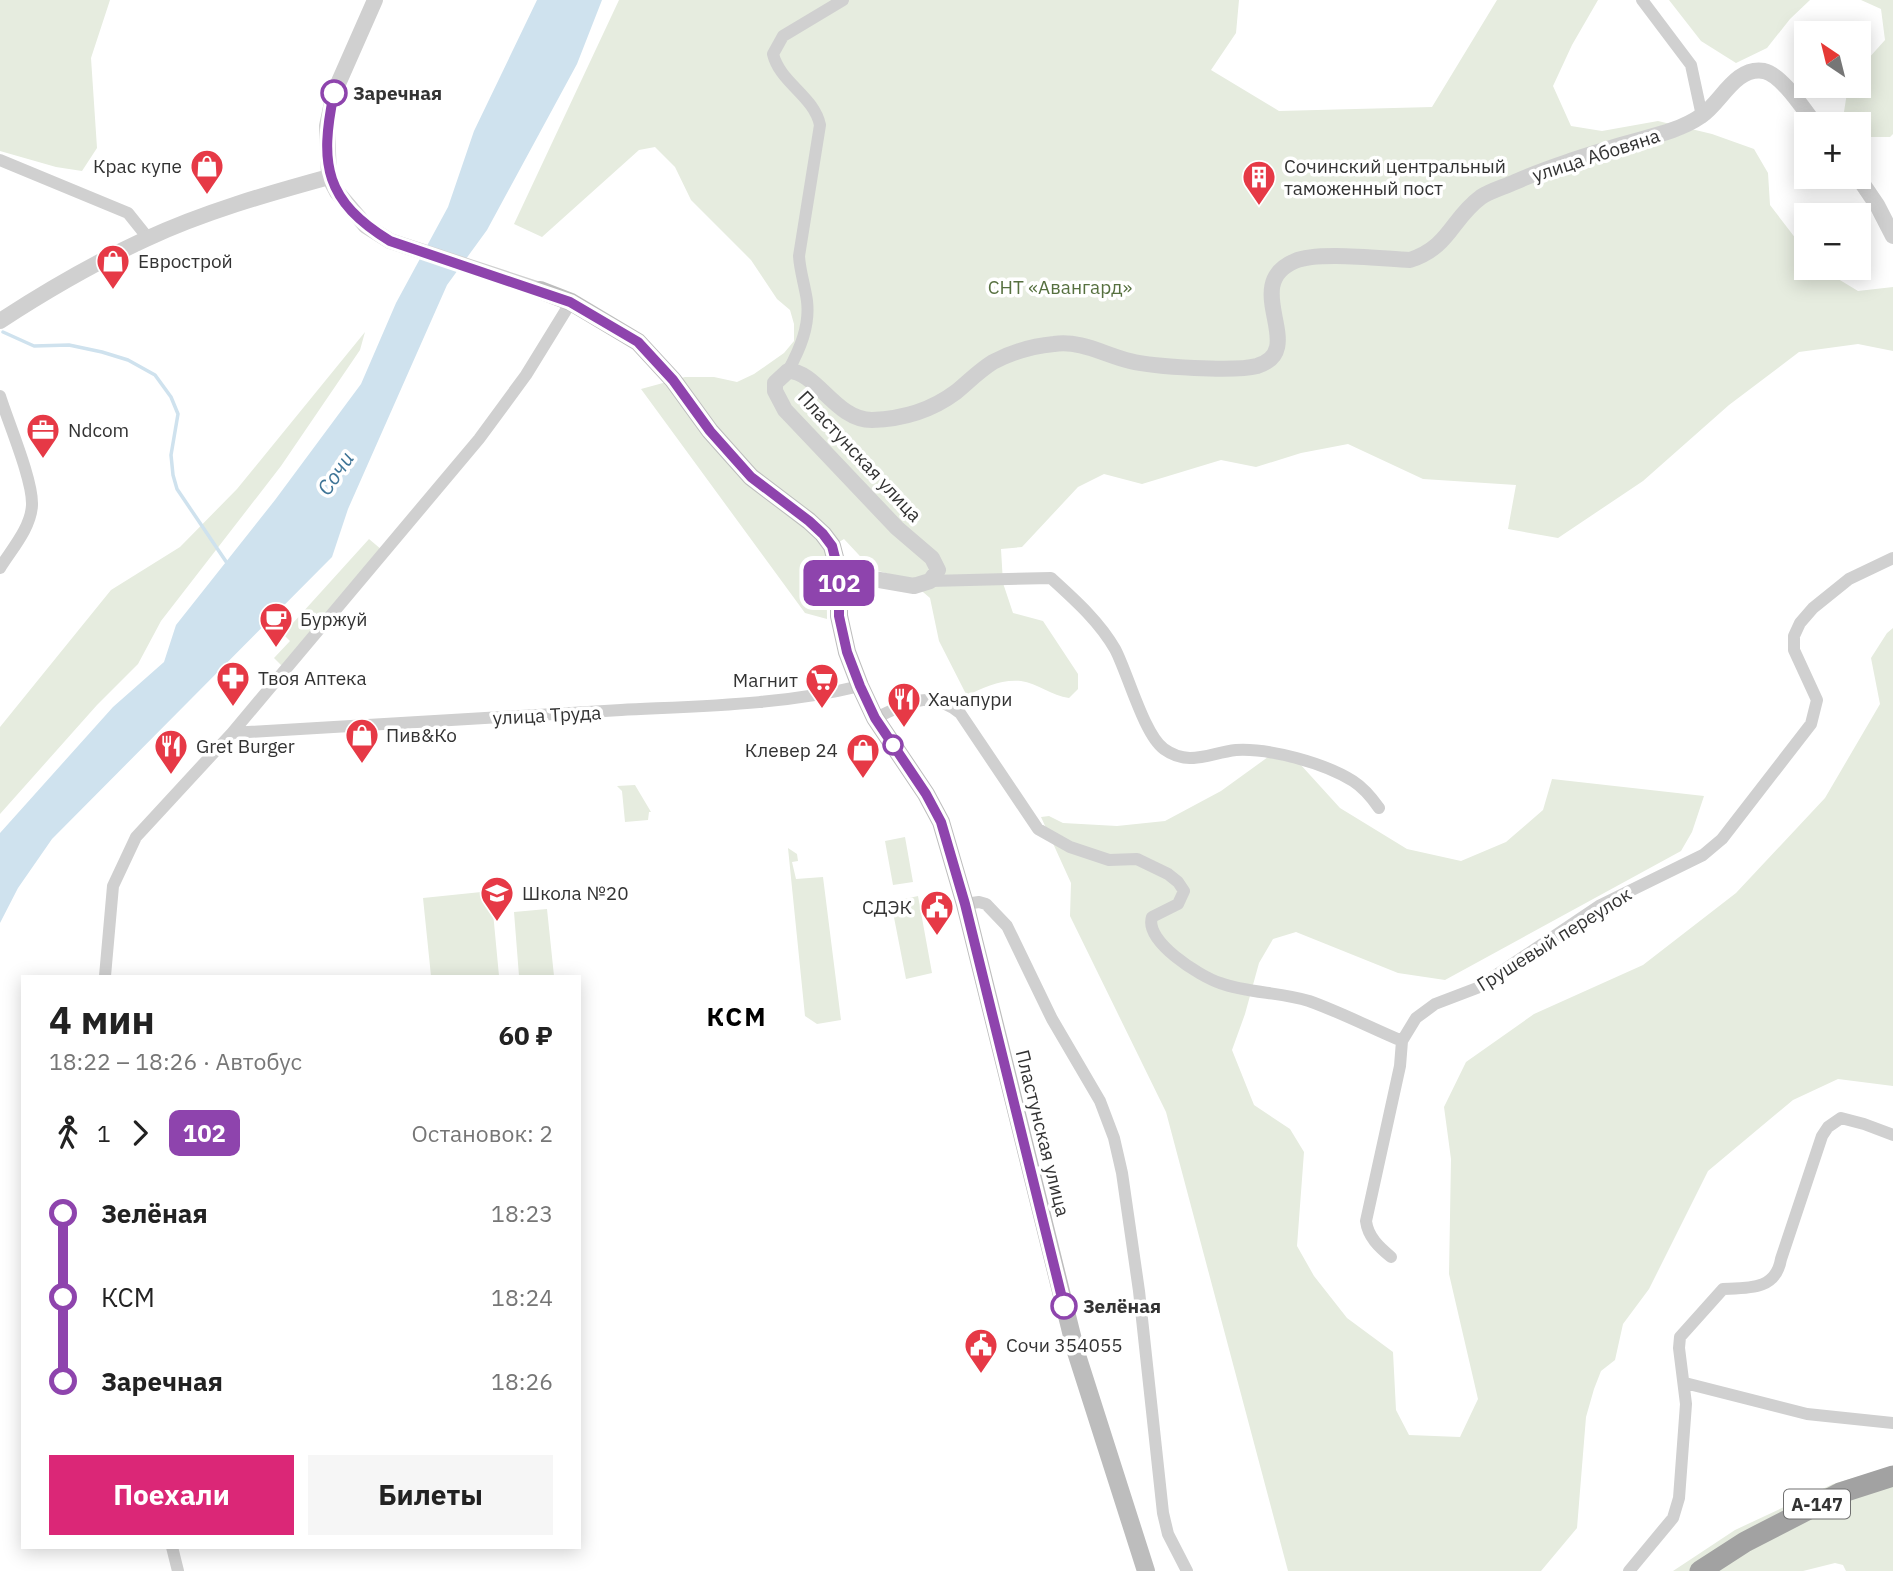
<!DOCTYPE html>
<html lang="ru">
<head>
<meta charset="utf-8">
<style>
  body { margin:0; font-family:"IBM Plex Sans",sans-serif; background:#f6f6f6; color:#222; height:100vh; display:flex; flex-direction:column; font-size:26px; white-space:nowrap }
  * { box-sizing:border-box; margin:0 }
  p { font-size:23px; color:#767676 }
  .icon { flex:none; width:38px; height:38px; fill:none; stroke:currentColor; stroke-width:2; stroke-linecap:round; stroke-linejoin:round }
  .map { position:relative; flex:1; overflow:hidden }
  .side { position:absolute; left:21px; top:975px; width:560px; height:574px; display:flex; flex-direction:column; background:#fff; border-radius:0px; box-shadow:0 4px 18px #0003 }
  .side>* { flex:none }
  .badge { padding:0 14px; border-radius:10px; font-size:24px; line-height:46px }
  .needle { width:46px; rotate:325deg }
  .controls { position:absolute; left:1794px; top:21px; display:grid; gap:14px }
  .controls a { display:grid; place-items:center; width:77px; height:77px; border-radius:0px; background:#fff; box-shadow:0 4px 18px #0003; font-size:35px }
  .map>.badge { position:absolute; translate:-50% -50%; box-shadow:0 0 0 4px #fff }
  .legs { display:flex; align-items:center; gap:10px; height:77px; padding:0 28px; font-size:23px }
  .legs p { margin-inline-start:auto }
  .overview { display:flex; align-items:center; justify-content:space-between; height:119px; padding:0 28px }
  h1 { font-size:38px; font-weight:800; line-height:52px }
  .button { display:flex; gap:14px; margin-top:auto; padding:14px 28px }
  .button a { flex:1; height:80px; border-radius:0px; background:#db2777; color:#fff; font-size:28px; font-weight:800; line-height:80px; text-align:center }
  .button a+a { background:#f6f6f6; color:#222 }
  ul { padding:0 28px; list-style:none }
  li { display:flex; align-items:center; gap:24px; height:84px; font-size:26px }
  li i { display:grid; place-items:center; width:10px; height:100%; margin:0 9px; background:currentColor }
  li i::after { content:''; width:18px; height:18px; margin:-9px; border:5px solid; border-radius:50%; background:#fff }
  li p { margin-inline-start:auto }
  li:first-child i { background:linear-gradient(#0000 50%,currentColor 0) }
  li:last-child i { background:linear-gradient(currentColor 50%,#0000 0) }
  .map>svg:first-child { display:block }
</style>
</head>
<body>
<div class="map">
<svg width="1893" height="1571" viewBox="0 0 1893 1571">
  <rect width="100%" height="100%" fill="#fff"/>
  <path fill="#e6ecdf" d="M0,0h110l-19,58 6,90 -15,23 -26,-4 -56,-16z
    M619,0h620l-3,33 -25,37 68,41 153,-4 65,-107h101l-26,45 -19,41 18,40 31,5 56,-10 54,13 42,15 14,24 2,32 36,47v16h14l38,23 35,-4v64l-35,-7 -59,8 -70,53 -86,76 -85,57 -50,-9 8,-44 -93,-6 -75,-35 -47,9 -45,14 -35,-7 -79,24 -38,-10 -26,13 -56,60 -21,2 2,34 10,30 30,8 35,53v15l-9,9c-17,-2 -32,-15 -48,-17 -19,-2 -38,6 -54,15l-28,-55 -9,-43 -21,-18 -37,-11 -28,-30 -18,11 1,69 -22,-6 -164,-224 44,-12h29l23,5 17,-8 30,-21 10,-12v-17l-4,-14 -13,-11 -26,-39 -60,-60 -16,-33 -20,-20 -16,3 -97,87 -28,-13z
    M1669,0h141l-20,19 -23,29 -31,15 -35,-22z
    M1861,0h32v134l-3,3h-24l-7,-9 -1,-4h-3l-11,-12 4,-26h10l1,-17 26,-29 -4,-31z
    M365,332l-5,18 -79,116 -120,155 -23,43 -41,41 -97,109v-87l111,-137 69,-43 57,-58z
    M369,539l13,11 -100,116 -8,-8 16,-17 -7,-7z
    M1893,628v458l-55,-7 -45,21 -85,71 -59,118 -26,35 -8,36 -14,11 -7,18 -8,28 -9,111 -36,43h-253l-122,-459 -96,-196 1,-33 -30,-66 8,-1 14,7 54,3 48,-5 56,-30 47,-34 32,7 40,44 67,41 54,12 45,-19 37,-32 9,-31 152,17 -12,36 -11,19 -236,129 -47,-7 -102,-41 -23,7 -14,24 -14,51 -13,36 22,55 36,24 14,23 -7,94 17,30 33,42 46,34 3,58 13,25 51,2 18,-38 -29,-125 2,-115 -7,-52 22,-45 68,-48 109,-49 93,-72 89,-95 55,-94 -9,-46 16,-25z
    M635,785l16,27h-2l-1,8 -23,2 -3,-31 -5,-5z
    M905,837l8,45 -20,3 -8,-44z
    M788,848l9,6 1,7 -6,1 4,17 27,-2 18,143 -24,4 -12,-8z
    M491,891l8,85h-68l-8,-78z
    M918,896l14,77 -26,6 -15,-77z
    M547,909l7,67h-35l-5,-64z
    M1893,1466v105h-47l-3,-6 -8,-2 -32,8h-130l62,-41 98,-46z"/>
  <path fill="#cfe2ee" d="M537,0h65l-25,64 -90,166 -40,55 -99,224 -16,48 -280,282 -34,49 -18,35v-90l113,-126 51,-45 12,-37 99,-125 86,-116 35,-81 52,-96 26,-76z"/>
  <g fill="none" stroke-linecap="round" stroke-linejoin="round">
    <path stroke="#cfe2ee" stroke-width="3.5" d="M3,332l31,14 35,-1 33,7 26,8 27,15 16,22 7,17 -7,41 2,20 4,14 50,74"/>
    <path stroke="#d0d0d0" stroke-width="12" d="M1642,0l49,65 11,51
      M0,160l128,53 20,25
      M788,371c12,-22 22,-45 19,-70 -2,-15 -7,-29 -8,-45l21,-131c-6,-29 -40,-42 -47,-71l10,-18 60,-36
      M0,396c8,26 33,84 32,109 -1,23 -21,45 -32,63
      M930,581l121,-3c23,21 48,43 64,71 12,22 29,86 49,100 25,18 45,4 72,1 34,-2 88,13 117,31 11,7 19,17 26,27
      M875,718c32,-14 54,-30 85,-5l78,116 32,18 39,13 28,-1 31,15 10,8 6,9 -6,13 -26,13c-8,24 47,59 68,66 27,10 60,9 89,18 31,11 62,27 93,40
      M232,733c130,-8 260,-15 389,-23 79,-4 162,-5 239,-24
      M965,904l14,-2 7,2 21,22 45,93 48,82 14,37 8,35 17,118 24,222 5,21 19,37
      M105,976l8,-90 23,-49 96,-104 247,-294 47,-64 45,-73
      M1391,1257c-12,-10 -23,-20 -25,-36l34,-155 2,-25 14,-23 19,-14 42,-16 122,-82 104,-51 19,-16 89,-115 6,-24 -23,-50v-14l6,-13 13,-15 36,-29 44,-21
      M1685,1383l122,31 86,9
      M172,1547l6,24
      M1629,1571l44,-53 6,-20 7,-94 -7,-56 1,-11 43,-48c26,-1 53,1 58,-30l41,-123 6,-9 13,-9 23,6 29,11"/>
    <path stroke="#d0d0d0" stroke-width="16" d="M375,0l-41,93 -7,33 2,51 8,15 29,34 24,15 150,49
      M1858,177l19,28 16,31
      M0,321c46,-30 96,-59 146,-82 58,-27 121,-45 183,-62
      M839,573l75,13 16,-5 8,-11 -6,-12 -35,-30 -112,-118 -10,-19v-8l13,-12c29,0 47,49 84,49 30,-1 60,-10 84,-28 12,-10 24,-22 37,-30 19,-10 40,-16 61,-18 27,-4 51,11 76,17 24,6 105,11 127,5 53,-16 -19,-81 38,-105 23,-10 88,-2 115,-1 40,-13 41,-41 71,-63 9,-6 23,-10 34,-15 34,-15 70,-26 106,-37 26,-8 57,-13 80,-29 20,-13 34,-50 63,-45 18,4 40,39 51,53"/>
    <path stroke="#bdbdbd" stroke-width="18" d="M540,290l31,12 67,40 35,38 37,51 41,46 58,44 14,13 9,12 7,27v43l8,36 13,34 15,32 51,76 15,28 24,82 111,448 70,219"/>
    <path stroke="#a2a2a2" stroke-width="21" d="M1700,1571l45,-29 95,-49 53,-17"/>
  </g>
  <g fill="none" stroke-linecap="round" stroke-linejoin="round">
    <defs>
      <path id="line-1" d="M334,93c-15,72 -9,108 56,148l180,61 68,40 35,38 37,51 41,46 58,44 14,13 9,12 7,27v43l8,36 13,34 15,32 51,76 15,28 24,82 99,402"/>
    </defs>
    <use href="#line-1" stroke="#fff" stroke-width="16"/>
    <use href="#line-1" stroke="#8e44ad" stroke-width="10"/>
  </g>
  <defs>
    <symbol id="shop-pin" viewBox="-11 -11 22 30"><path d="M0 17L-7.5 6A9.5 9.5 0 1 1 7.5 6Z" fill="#e63946" stroke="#fff"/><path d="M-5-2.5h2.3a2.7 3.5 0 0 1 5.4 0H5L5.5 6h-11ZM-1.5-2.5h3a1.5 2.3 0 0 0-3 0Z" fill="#fff"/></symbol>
    <symbol id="building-pin" viewBox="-11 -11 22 30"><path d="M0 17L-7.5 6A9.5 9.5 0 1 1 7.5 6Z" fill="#e63946" stroke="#fff"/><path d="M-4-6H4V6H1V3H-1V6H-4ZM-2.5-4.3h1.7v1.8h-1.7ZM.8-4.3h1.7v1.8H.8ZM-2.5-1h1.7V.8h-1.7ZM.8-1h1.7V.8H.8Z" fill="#fff"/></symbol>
    <symbol id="office-pin" viewBox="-11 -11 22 30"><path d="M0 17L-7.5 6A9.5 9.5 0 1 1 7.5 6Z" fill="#e63946" stroke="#fff"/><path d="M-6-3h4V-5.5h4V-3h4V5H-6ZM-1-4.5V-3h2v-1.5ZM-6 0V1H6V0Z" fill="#fff"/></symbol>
    <symbol id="cafe-pin" viewBox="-11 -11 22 30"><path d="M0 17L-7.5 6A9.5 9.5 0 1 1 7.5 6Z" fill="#e63946" stroke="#fff"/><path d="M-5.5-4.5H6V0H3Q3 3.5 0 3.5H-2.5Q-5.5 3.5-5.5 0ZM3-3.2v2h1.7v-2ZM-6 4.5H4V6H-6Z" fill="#fff"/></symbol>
    <symbol id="pharmacy-pin" viewBox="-11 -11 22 30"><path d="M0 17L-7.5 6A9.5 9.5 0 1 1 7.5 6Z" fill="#e63946" stroke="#fff"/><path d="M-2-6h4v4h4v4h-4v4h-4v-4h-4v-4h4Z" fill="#fff"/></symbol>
    <symbol id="supermarket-pin" viewBox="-11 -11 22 30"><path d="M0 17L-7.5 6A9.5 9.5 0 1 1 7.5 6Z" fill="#e63946" stroke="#fff"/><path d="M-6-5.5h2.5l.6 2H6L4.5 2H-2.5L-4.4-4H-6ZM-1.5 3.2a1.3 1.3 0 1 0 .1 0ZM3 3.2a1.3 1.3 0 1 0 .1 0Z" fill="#fff"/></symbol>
    <symbol id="restaurant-pin" viewBox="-11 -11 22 30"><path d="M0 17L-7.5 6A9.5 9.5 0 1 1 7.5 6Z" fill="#e63946" stroke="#fff"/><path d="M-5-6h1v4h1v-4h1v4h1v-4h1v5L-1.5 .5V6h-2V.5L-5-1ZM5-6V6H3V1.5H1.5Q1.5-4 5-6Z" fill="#fff"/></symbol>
    <symbol id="school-pin" viewBox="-11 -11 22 30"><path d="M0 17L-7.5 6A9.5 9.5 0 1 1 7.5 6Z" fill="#e63946" stroke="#fff"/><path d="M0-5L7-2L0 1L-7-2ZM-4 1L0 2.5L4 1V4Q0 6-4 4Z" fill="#fff"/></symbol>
    <symbol id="civic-pin" viewBox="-11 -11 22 30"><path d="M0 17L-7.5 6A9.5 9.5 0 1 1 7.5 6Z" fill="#e63946" stroke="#fff"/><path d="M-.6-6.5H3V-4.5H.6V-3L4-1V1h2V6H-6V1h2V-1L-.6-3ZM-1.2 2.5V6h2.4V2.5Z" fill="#fff"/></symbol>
  </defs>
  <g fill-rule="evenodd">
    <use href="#shop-pin" x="188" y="147" width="38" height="52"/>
    <use href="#building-pin" x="1240" y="158" width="38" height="52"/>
    <use href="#shop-pin" x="94" y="242" width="38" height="52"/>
    <use href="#office-pin" x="24" y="411" width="38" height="52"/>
    <use href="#cafe-pin" x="257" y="600" width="38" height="52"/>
    <use href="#pharmacy-pin" x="214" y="659" width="38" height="52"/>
    <use href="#supermarket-pin" x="803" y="661" width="38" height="52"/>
    <use href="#restaurant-pin" x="885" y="680" width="38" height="52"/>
    <use href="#shop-pin" x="343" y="716" width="38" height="52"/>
    <use href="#restaurant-pin" x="152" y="727" width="38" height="52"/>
    <use href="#shop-pin" x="844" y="731" width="38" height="52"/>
    <use href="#school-pin" x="478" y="874" width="38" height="52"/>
    <use href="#civic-pin" x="918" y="888" width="38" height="52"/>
    <use href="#civic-pin" x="962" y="1326" width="38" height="52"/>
  </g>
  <g fill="#fff" stroke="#8e44ad" stroke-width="3.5">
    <circle cx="334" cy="93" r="12"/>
    <circle cx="893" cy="745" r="9"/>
    <circle cx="1064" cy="1306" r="12"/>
  </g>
  <g text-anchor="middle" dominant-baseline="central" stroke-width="7" stroke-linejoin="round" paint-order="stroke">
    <rect fill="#fff" stroke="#707070" stroke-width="2" x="1784" y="1489.5" width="66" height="29" rx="5"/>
    <g font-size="18" font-weight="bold" fill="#333">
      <text x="1817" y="1504">А-147</text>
    </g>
    <g font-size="19" font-weight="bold" fill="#333" stroke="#fff" text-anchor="start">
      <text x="353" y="93">Заречная</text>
      <text x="1083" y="1306">Зелёная</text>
    </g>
    <g font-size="19" fill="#333" stroke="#fff">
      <text transform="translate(1596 155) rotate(-18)">улица Абовяна</text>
      <text transform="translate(860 456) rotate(47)">Пластунская улица</text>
      <text transform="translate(547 715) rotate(-3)">улица Труда</text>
      <text transform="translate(1554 939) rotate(-32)">Грушевый переулок</text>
      <text transform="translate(1043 1133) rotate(76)">Пластунская улица</text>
    </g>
    <g font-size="19" fill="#333" stroke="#fff" text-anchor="start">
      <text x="182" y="166" text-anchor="end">Крас купе</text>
      <text x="1284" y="166">Сочинский центральный<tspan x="1284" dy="22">таможенный пост</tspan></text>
      <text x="138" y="261">Еврострой</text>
      <text x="68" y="430">Ndcom</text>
      <text x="300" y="619">Буржуй</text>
      <text x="258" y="678">Твоя Аптека</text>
      <text x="798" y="680" text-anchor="end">Магнит</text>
      <text x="928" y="699">Хачапури</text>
      <text x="386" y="735">Пив&amp;Ко</text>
      <text x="196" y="746">Gret Burger</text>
      <text x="838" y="750" text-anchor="end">Клевер 24</text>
      <text x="522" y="893">Школа №20</text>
      <text x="912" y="907" text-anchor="end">СДЭК</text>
      <text x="1006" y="1345">Сочи 354055</text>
    </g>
    <g font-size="19" fill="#56703f" stroke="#fff">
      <text x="1060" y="287">СНТ «Авангард»</text>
    </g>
    <g font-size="21" font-style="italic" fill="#3f7597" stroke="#fff">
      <text transform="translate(335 473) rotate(-56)">Сочи</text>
    </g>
    <g font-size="26" font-weight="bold" letter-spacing="2" fill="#000" stroke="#fff">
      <text x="737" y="1016">КСМ</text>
    </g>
  </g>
</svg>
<div class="controls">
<a><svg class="needle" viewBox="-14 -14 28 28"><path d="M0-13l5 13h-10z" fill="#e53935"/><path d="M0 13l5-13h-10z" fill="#767676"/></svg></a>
<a>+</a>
<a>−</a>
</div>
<b class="badge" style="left:839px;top:583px;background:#8e44ad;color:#fff">102</b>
<section class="side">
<div class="overview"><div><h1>4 мин</h1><p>18:22 – 18:26 · Автобус</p></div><b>60 ₽</b></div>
<div class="legs"><svg class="icon" aria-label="walk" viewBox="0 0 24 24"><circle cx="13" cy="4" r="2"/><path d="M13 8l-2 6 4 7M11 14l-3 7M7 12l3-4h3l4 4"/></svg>1<svg class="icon" aria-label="forward" viewBox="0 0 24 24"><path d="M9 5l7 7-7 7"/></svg><b class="badge" style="background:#8e44ad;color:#fff">102</b><p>Остановок: 2</p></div>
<ul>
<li><i style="color:#8e44ad"></i><b>Зелёная</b><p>18:23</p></li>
<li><i style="color:#8e44ad"></i><span>КСМ</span><p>18:24</p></li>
<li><i style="color:#8e44ad"></i><b>Заречная</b><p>18:26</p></li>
</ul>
<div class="button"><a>Поехали</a><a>Билеты</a></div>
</section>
</div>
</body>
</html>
